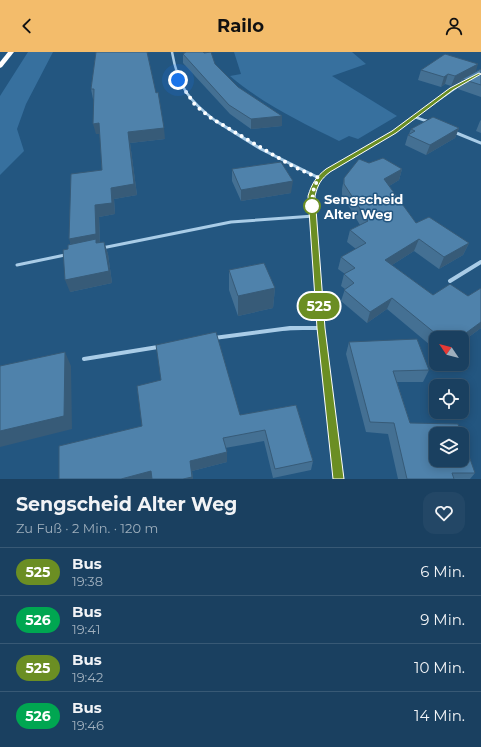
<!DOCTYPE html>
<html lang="de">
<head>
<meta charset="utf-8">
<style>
  body { margin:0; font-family:Montserrat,sans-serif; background:#234766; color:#f1f3f6; height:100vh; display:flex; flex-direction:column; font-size:15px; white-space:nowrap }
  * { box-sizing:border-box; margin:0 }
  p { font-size:13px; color:#9fafbd }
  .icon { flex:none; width:22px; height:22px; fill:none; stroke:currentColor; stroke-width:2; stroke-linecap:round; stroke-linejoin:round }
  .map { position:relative; height:427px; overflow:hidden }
  .panel { display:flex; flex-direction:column; background:#1a4060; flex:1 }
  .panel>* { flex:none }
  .badge { padding:0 8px; border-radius:13px; font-size:14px; line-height:26px }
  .needle { width:26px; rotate:305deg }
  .fabs { position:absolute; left:429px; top:279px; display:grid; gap:8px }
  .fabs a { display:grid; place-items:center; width:40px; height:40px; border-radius:8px; background:#1a4060; box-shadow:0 2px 10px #0003,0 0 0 1px #385975; font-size:20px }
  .you { position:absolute; width:20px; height:20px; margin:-10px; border:3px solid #fff; border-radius:50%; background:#1a73e8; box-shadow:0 0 0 6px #1a73e833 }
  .map>.badge { position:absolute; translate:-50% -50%; box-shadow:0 0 0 2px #fff }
  .round { display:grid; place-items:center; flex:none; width:42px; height:42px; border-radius:12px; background:#234766 }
  .headline { display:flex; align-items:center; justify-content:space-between; height:68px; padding:0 16px }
  h1 { font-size:19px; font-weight:700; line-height:30px }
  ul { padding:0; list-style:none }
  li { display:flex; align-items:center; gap:12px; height:48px; padding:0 16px; border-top:1px solid #385975 }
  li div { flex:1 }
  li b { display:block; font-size:15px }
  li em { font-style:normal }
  li .badge { min-width:44px; font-weight:700; text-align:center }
  header { display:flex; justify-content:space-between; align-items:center; height:52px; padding:0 16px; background:#f3bc6b; color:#111; font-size:18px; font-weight:700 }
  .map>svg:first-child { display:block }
</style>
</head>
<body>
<header><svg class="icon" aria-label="back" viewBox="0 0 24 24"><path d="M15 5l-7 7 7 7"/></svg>Railo<svg class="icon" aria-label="person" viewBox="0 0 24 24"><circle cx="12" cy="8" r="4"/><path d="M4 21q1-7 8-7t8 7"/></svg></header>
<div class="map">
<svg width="481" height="427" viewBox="0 0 481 427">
  <rect width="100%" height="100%" fill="#235680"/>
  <path fill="#37709e" d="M28,0h25l-27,52 -9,25 7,22 -24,24v-79z
    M234,0h118l14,12 -34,12 65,40 -39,23 -9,-3 -10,5c-38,-19 -76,-37 -109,-65l11,-2z"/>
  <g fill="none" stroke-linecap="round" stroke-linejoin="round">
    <path stroke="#a9cce7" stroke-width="3" d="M102,196l129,-26 83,-6
      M17,213l48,-10
      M284,277l37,-1"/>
    <path stroke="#a9cce7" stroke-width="4" d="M214,286l76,-10h31
      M84,307l74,-12"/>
    <path stroke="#a9cce7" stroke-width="2.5" d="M172,0c6,35 17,49 45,70
      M415,65l14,5
      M407,70l57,-40"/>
    <path stroke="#a9cce7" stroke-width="3" d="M216,69l45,28 58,29
      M426,69l5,2
      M454,80l27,11
      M313,160c-1,-17 -1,-26 12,-39l69,-41 14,-11"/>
    <path stroke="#a9cce7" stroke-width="4" d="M313,159l8,118
      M450,229l31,-19"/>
    <path stroke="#a9cce7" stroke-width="5" d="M321,276l18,151"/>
    <path fill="#fff" fill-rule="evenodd" d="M8,0h6l-12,15 -2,1v-6z"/>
  </g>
  <path fill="#447093" d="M96,0l69,87 -35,4 7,52 -23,4 1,15 -16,3 1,26 4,-1 4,12 4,29 -42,9 -2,-43 34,-79 -2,-36h-4l-2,-35h-1l-2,-10z
    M183,2l32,10 23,23 44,39 -31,3 -21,-15 -47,-51z
    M481,17v28l-23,-8 3,-8 -10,5 -6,-2 -4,3 -23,-7 3,-10 54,2z
    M481,68v13l-5,-2 4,-10z
    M459,76l-4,10 -29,17 -21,-10 3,-10 1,-1 2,-5z
    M369,111l33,6 -3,11 -10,6 27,37 53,20 -6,12 -24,14 -25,-18 -22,14 41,30 35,1 13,-8v40l-19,14v-4h-26v12l-49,-41 -20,14 -26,-22 4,-12 -4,-3 3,-12h1l-7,-5 3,-12 15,-8 -9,-7 3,-12 10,-5 -18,-30v-6l2,-11z
    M232,117l59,24 -50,8 -9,-20z
    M229,218l46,18 -2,20 -35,8 -9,-26z
    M349,290l80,28 -6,12h-26l13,41 65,50 -5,6h-72l-10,-45 -22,-2 -20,-78z
    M296,353l17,56 -2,9 -38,8 -9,-37 -39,7 2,4v10l-35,9 1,8h-134l181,-64z"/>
  <path fill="#375b78" d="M478,12l-3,10 -13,5 -1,2 -10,5 4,-10z
    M448,22l-3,10 -4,3 3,-10z
    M282,64v10l-31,3v-10z
    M99,71l3,11h-6l-3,-10z
    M164,76l1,11 -35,4 7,52 -23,4 1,15 -16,3 1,28 -27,6 -4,-12 26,-34 16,-17 17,-56z
    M459,76l-4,10 -29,17 4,-10z
    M402,117l-3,11 -18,11 3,-12z
    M293,129l-2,12 -50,8v-11z
    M419,187l-5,12 -33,21 4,-12z
    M104,190l4,12 4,29 -42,9 -5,-12z
    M469,191l-6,12 -24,14 5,-12z
    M275,236l-2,20 -35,8v-20z
    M392,246l-5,11 -20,14 3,-11z
    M481,270v6l-19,14v-4h-3z
    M65,300l6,14 1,63 -72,18v-16z
    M227,400v10l-35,9 1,8h-10l7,-18z
    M151,419l3,8h-33z"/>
  <path fill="#4f82ab" stroke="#375b78" d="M96,0h51l9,41 2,-1 6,36 -36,4 6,52 -23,4 1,15 -17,2 1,29 -27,5 2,-65 31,-4 -3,-47 -6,1 1,-35h-3z
    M186,0h17l1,1 7,-1 4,12 23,23 44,29 -31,3 -22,-14 -46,-51z
    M445,2l33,10 -23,12 -7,-2 -4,3 -23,-7z
    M481,17v16l-19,-6z
    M433,65l26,11 -29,17 -22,-10 7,-4 -4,-2z
    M383,106l19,11 -18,10 32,44 13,-6 40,26 -25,14 -25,-18 -34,21 48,35 17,-11 18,12 13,-8v34l-22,16h-18l-49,-40 -22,14 -26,-22 10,-7 -10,-9 11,-6 -14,-11 25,-14 -16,-13 18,-9 -24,-37v-6l15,-19 10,4z
    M281,110l12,19 -52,9 -9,-21z
    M96,187v4l8,-1 5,29 -44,9 -2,-30 5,-1v-4z
    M264,211l11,25 -37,8 -9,-26z
    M216,280l24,83 56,-10 17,56 -38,8 -10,-39 -42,8 4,14 -37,9 2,16 -9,2h-31l-1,-8 -30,8h-62v-33l83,-20 -5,-40 24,-6 -5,-35z
    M417,287l12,31 -36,1 17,52 48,1 3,10h-25v26h26v-24l13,37h-23l2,6h-47l-13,-56 -24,-1 -21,-80z
    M65,300l-1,64 -64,15v-65z"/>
  <path fill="#6b8e23" stroke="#fff" d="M479,21l2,1 -28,16 -57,43 -66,39c-9,7 -12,12 -15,24l10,132 19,151h-11l-16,-151 -9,-132c4,-13 8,-19 18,-27l66,-38 58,-43z"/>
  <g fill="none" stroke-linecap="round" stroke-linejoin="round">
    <path stroke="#fff" stroke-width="4" stroke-dasharray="0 7.2" d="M178,28l17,25 16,13 83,49 25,11c-7,11 -6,16 -7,28"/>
  </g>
  <circle fill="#fff" stroke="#6b8e23" stroke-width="2" cx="312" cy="154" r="8"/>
  <g text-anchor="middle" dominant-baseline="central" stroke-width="3" stroke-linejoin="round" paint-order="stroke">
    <g font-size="13" font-weight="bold" fill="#fff" stroke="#235680" text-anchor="start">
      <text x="324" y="147">Sengscheid<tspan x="324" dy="15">Alter Weg</tspan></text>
    </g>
  </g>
</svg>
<div class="fabs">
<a><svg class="needle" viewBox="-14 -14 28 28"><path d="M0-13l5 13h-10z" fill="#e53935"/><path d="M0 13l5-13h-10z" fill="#9fafbd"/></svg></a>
<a><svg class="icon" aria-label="locate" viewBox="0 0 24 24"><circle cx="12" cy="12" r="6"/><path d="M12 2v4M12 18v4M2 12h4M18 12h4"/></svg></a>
<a><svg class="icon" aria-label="layers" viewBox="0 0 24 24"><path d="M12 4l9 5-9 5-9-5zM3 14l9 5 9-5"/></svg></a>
</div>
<div class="you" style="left:178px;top:28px"></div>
<b class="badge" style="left:319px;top:254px;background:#6b8e23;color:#fff">525</b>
</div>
<section class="panel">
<div class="headline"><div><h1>Sengscheid Alter Weg</h1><p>Zu Fuß · 2 Min. · 120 m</p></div><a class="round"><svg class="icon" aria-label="heart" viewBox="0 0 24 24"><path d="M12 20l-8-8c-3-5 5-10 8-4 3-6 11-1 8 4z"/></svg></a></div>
<ul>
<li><span class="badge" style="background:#6b8e23;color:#fff">525</span><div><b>Bus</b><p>19:38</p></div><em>6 Min.</em></li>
<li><span class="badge" style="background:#00a651;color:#fff">526</span><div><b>Bus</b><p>19:41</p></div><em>9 Min.</em></li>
<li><span class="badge" style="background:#6b8e23;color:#fff">525</span><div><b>Bus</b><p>19:42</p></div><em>10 Min.</em></li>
<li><span class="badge" style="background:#00a651;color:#fff">526</span><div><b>Bus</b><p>19:46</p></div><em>14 Min.</em></li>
</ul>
</section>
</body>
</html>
